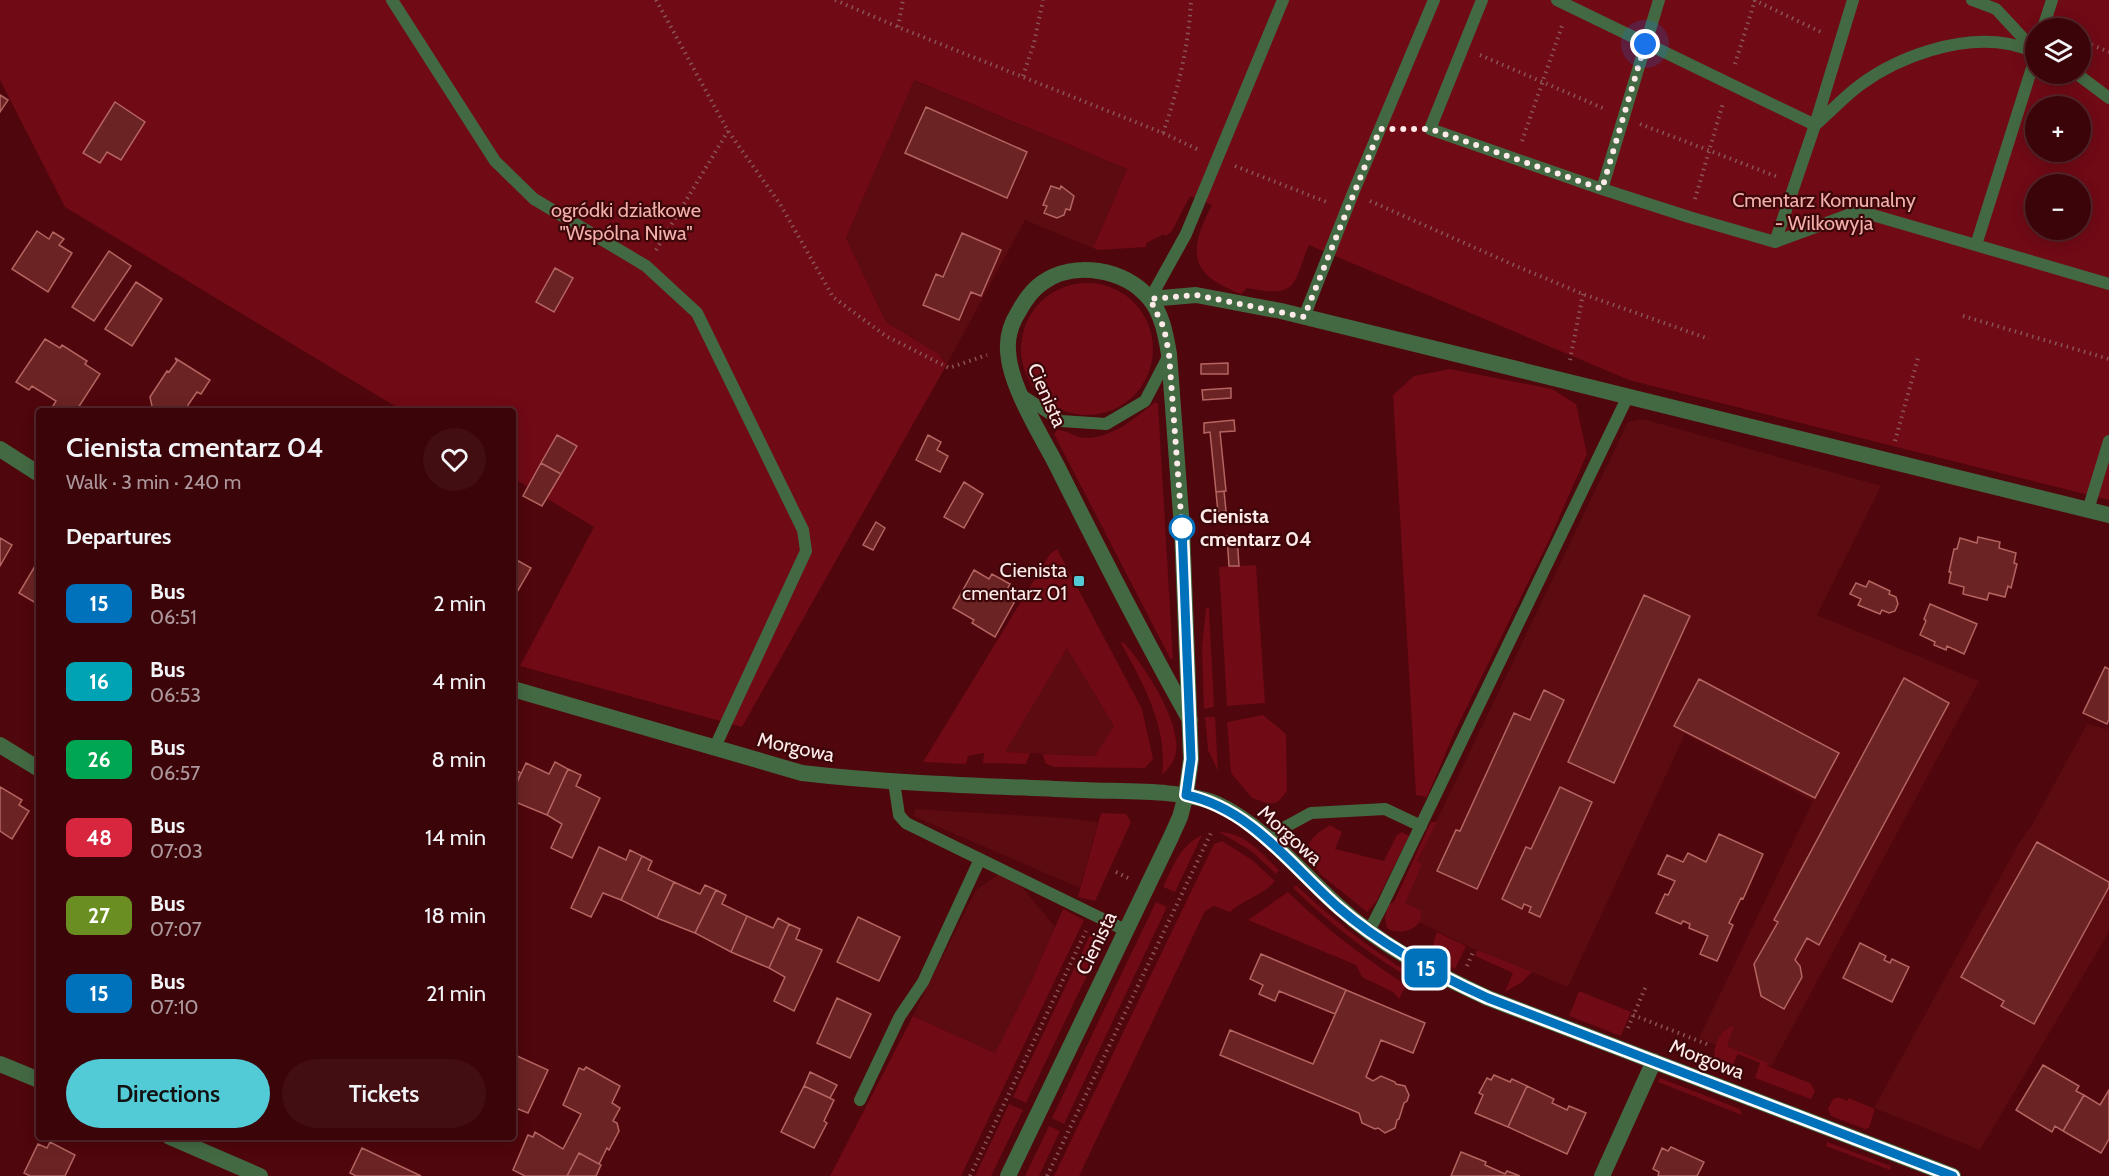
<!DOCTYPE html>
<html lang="en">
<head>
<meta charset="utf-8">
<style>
  body { margin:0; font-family:Cabin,sans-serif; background:#420e12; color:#f1f3f6; height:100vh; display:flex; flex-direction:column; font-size:22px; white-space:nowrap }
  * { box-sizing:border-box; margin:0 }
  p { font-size:20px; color:#ac989c }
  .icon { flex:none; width:33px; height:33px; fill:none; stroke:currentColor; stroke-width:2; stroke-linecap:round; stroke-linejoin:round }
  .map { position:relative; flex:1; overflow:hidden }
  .drawer { position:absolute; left:36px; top:408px; width:480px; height:732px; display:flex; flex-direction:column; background:#3b0409; border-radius:6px; box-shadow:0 3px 15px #0003,0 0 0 2px #54252a }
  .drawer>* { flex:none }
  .badge { padding:0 12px; border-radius:9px; font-size:21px; line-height:39px }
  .tools { position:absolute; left:2025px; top:18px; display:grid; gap:12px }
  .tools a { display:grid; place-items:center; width:66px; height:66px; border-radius:50%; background:#3b0409; box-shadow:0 3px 15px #0003,0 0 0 2px #54252a; font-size:30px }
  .you { position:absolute; width:30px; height:30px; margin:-15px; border:4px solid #fff; border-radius:50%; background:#1a73e8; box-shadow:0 0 0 9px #1a73e833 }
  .map>.badge { position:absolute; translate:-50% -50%; box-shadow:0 0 0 3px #fff }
  h2 { padding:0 30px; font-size:22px; line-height:54px }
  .round { display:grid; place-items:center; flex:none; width:63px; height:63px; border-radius:32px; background:#420e12 }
  .summary { display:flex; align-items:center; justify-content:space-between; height:102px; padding:0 30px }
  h1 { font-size:28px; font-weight:600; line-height:45px }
  .cta { display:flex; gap:12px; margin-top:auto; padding:12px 30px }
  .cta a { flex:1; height:69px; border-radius:36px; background:#52cbd7; color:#111; font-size:24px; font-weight:600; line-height:69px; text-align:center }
  .cta a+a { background:#420e12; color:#f1f3f6 }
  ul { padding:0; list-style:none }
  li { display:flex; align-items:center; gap:18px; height:78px; padding:0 30px }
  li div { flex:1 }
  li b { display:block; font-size:22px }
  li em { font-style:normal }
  li .badge { min-width:66px; font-weight:700; text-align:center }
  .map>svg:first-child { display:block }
</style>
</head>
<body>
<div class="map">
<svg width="2109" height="1176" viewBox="0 0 2109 1176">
  <rect width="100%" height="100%" fill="#4f060c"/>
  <path fill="#5c0b11" d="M913,80l214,89 -34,79 -68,-28 -78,144 -10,-11 -51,-31 -40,-84z
    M1643,419l238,67 -64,129 162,66 -208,386 -72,-29 114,-237 -128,-67 -117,253 -96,-39 -53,-26 -19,-25 228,-475z
    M1067,647l47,79 -19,30 -91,-4z
    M2087,724l20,5 2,-3v206l-129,218 -106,-42 145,-265 13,-18z
    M915,809l149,9 34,4 -18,66 -167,-72z
    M999,874l23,13 33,40 -25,57 -35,69 -82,-37 63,-126z"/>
  <path fill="#700a15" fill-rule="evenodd" d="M0,0h2109v500l-480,-120 -320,-135c-17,41 -10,53 -62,43l-6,6c-53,-20 -53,-43 -29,-89l-22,-9 -18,35 -6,5 -2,-2 -18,9v4l-47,3 -6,-2 34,-79 -213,-89 -68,158 40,84 51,31 10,11 -205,363 -222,-61 74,-139 -81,-49v-67h-110l-338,-204 -65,-127zM2036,28h44v46h-44zM2036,106h44v46h-44zM2036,184h44v46h-44z
    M1021 349a66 66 0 1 1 132 0a66 66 0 1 1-132 0Z
    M1450,369l102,20 24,15 11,50 -36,82 -95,193 -29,68 -11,-2 -23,-400 21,-19z
    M1155,402l3,2 15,255 -3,-1 -116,-224 3,-4c10,0 18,7 27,8 29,0 50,-19 71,-36z
    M1057,549l85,160 11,50 -8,9 -91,-1 -9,-4 -2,-9 52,2 19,-30 -47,-78 -62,104 25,1 -4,11 -43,-1 1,-10 -16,3 -2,8 -43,-2 127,-208z
    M1256,565l9,138 -38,3 -8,-139z
    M1206,608h3l5,99 -10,2 -2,-61z
    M1123,642c20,21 58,79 53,110 -1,10 -8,16 -14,23 6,-49 -19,-91 -41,-132z
    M1263,715l23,19 1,57 -9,11 -9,2 -17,-6 -21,-25 -4,-51z
    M1205,717h10l3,54 -10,-21z
    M1101,813l25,1 5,8 -36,79 -17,-4z
    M1431,822h6l-20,39 5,3 -17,39 15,7c7,18 -20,27 -33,18l-2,-11 4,-13 5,-2z
    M1330,825l12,7 -7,17 49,12 13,-26 5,-3 7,4 -33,66 -9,10 -47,-38 -14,-21c3,-15 11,-20 24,-28z
    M1219,832c27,1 41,20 60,38l-3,4 -26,-24z
    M1202,835l-27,57 -12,-5c10,-21 17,-41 39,-52z
    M1222,841l30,19 23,21c-12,15 -31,18 -45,31l-16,-6 -9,5 -126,265h-25l160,-332z
    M1296,885c36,34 74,64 117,90l-3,3c-43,-25 -81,-55 -117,-90z
    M1288,892c39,38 73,63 118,93l-7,14 -6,-7 -31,-15 -6,-12 -108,-45z
    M1156,902l11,5 -103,217 -12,-6z
    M1063,909l21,11 -123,256h-131l83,-160 82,37 35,-69z
    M1437,932l29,14 -11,23c-18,-10 -27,-15 -18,-37z
    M1090,935l11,6 1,3 -76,159 -13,-6z
    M1477,950l55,22 -10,10 -17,10 8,-19 -38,-17z
    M1579,991l52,21 -10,24 -52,-20z
    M1734,1026l-7,20 41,17 -1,3 43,17 5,8 -4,8 -56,-21 5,-15 -22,-9 -11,23c-22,-10 -13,-47 7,-51z
    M1660,1078l80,31 2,6 -84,-33z
    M1838,1097l9,4 2,-3 26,11 -6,19 -4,1 -34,-13 -3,-7 5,-10z
    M1009,1104l14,6 -32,66h-16z
    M1049,1126l11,5 -21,45h-14z
    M1827,1142l64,24 -1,4 -64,-24z"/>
  <path fill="#6b2323" stroke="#b46561" stroke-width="1.5" d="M0,95l8,5 -8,12z
    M115,102l30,20 -24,38 -14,-8 -7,11 -17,-10z
    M926,107l101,45 -20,46 -102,-45z
    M1051,186l9,3 1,-3 13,10 -4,14 -4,-1 -2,6 -7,3 -13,-5 3,-7 -4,-1z
    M37,231l12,8 4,-7 11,7 -5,6 13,8 -24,39 -36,-23z
    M962,233l39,17 -20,46 -10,-4 -12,28 -36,-15 13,-31 7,3z
    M109,251l22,15 -37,55 -22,-14z
    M555,268l18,10 -19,34 -18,-10z
    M136,282l26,17 -30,47 -27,-17z
    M45,339l15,9 2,-3 25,16 -2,3 15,10 -24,37h-15l-8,-5 3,-5 -24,-15 -3,4 -13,-8z
    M175,358l35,22 -9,14 -4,-2 -9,13 1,6h-36l-3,-14 17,-26 2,1 8,-11z
    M1228,363v11h-27v-10z
    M1231,388v10l-28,2 -1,-10z
    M1234,420l1,11 -15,1 6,59 -10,1 -6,-60 -6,1v-10z
    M557,435l20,11 -16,28 -20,-11z
    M928,435l13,7 -4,8 11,6 -8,16 -24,-12z
    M541,463l20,11 -19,32 -19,-10z
    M964,482l19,12 -19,34 -20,-11z
    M1224,491l2,20 -8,1 -2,-20z
    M876,522l9,6 -12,22 -10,-5z
    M1227,536h10l2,30h-10z
    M1978,537l22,5 -1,6 17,5 -2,10 3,1 -6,24 -3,-2 -3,11 -16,-4 -2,7 -24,-6 1,-7 -15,-4 2,-11h-2l5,-23h3l3,-11 17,5z
    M0,538l12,7 -12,21z
    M513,558l18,10 -18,31z
    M38,561l1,1v43l-20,-12z
    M974,570l15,9 3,-5 18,10 -5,9 11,6 -21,38 -23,-14 2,-3 -21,-12z
    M1869,581l21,10 -1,3 7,3 2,7 -3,7 -6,2 -7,-3 -2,4 -22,-9 3,-6 -11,-5 6,-11 10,4z
    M1644,595l46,21 -76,167 -46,-21z
    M1930,604l47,20 -13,30 -17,-8 -1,4 -12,-5 1,-3 -15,-7 6,-14 -2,-2z
    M2105,667l4,2v50l-2,5 -24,-11z
    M1904,678l45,25 -130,242 -12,-7 -12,22 5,6 2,11 -18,32 -23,-13 -7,-32 24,-42 -4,-2z
    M1699,679l140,74 -24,45 -141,-72z
    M1544,690l20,10 -87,189 -40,-18 19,-41 4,1 54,-118 16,7z
    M555,762l13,7 -21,46 -34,-14v-10l13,-28 23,11z
    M513,769l8,4 -8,18z
    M568,769l13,6 -5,11 24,12 -28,60 -21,-10 11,-24 -15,-9z
    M0,787l22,13 -3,5 10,6 -17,28 -12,-8z
    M1560,787l32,15 -52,115 -11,-5 2,-5 -7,-3 -2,5 -20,-10 24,-52 5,2z
    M1719,834l44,20 -20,45 -2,-1 -12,25 4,2 -16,36 -17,-7 8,-18 -19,-8 1,-4 -7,-3 -2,3 -25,-11 9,-19 3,1 7,-14 -17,-7 9,-19 16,7 5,-9 18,9z
    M2037,842l72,40v5l-75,137 -33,-18 3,-5 -43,-24z
    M599,847l27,13 4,-10 12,6 -21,44 -18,-7 -12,24 -20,-9z
    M642,856l10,5 -4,9 26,12 -17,36 -36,-18z
    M674,882l26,12 5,-9 11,5 -21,43 -38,-15z
    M716,890l10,5 -4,9 25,12 -16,36 -36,-19z
    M747,916l26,12 5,-10 11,6 -20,44 -38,-16z
    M858,917l42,20 -21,44 -42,-19z
    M789,924l11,5 -4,10 26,11 -28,61 -20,-10 11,-24 -16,-9z
    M1860,943l26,13 -2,4 6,3 2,-4 17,8 -17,35 -49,-24z
    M1261,954l85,36 -11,24 -56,-23 -4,10 -16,-7 4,-9 -13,-6z
    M1346,990l79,33 -12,30 -32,-13 -15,37 7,4 8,-5 14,6 1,2 9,2 4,9 -2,6 -3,2 -5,16 -2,1 -2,8 -10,5 -7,-5 -3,1 -13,-6 -3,-10 -139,-58 10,-25 83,34z
    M837,998l34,16 -21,44 -33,-15z
    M515,1055l33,15 -20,43 -15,-6 2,-5 -2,-1z
    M2043,1065l36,21 -3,5 8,4 -21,36 -8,-5 -3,6 -36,-22z
    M586,1067l34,19 -8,17 8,5 -7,13 4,2 2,8 -10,19 -2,-2 -8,16 -20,-11 -12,23h-42l-12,-6 15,-35 5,2 2,-5 28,17 18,-35 -18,-9 16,-37 5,2z
    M810,1072l27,13 -7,13 -26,-12z
    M1494,1075l16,7 2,-3 15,7 -19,41 -33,-14 8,-18 -4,-2 8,-15 4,2z
    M804,1086l30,14 -10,21 3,2 -13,25 -33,-16z
    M1527,1086l27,13 -2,4 15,7 2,-4 17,7 -19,41 -59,-27z
    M2109,1090v49l-8,14 -38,-22 21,-36 16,10z
    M50,1142l25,13 -10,21h-35l-6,-3 14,-29 9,4z
    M1671,1147l33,15 -7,14h-39l1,-4 -6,-3 9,-21 6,3z
    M362,1148l59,28h-65l-6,-3z
    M1461,1152l25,10 -1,3 20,9 2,-3 13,5h-69z
    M579,1153l22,12 -5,11h-29z"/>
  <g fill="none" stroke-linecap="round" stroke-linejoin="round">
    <path stroke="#8b5458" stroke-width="4" stroke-dasharray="1.5 4.5" stroke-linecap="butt" d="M656,0l72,131 52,73 53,93 53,39 63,32 38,-13
      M835,0l63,27 265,106 38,18
      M1754,0l69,33
      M898,27l5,-27
      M2080,44l7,-1 22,9
      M1480,55l125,54
      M1735,64l20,-64
      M1023,76l11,-33 9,-43
      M1640,124l138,53
      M1163,133c15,-43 26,-88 28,-133
      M1522,141l41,-118
      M1235,166l94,37
      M1695,199l28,-96
      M1370,201l146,65 67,28 126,45
      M656,250l72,-119
      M1963,316l146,43
      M1570,360l13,-66
      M1895,441l23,-83
      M1116,872l12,6
      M1467,966l7,-16
      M1633,1015l76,30
      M1628,1028l18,-42
      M970,1176l116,-245
      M1047,1176l164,-343"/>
    <path stroke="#436942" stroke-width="12" d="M392,0l103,161 39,38 112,67 51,47 106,217 3,21 -92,198
      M1482,0l-52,129 172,60 87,28 86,25 84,-31 250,73
      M1557,0l258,125c15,-13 29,-28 45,-40 39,-29 100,-50 149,-41 9,2 18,5 27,8
      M1972,0l24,9 39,42
      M2043,28l9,-28
      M2077,74l32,24
      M1602,189l57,-189
      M1775,242l40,-117 38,-125
      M1976,245l60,-190
      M1150,299l36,-65 97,-234
      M1304,317l49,-124 81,-193
      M1020,394l41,27 45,3 39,-23 24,-46
      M2088,510l21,-69
      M894,782l5,33 7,8 219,107
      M1265,838l46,-25 74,-4 36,17
      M1369,931l13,-25 246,-510
      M860,1100l40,-84 23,-34 57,-123"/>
    <path stroke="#436942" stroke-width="16" d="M1150,299l46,-4 85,16 828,204
      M0,449l39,25
      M513,689l289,84c93,11 187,13 281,17 37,2 101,-1 134,14 46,21 84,69 121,102 43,40 96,67 150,92l465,178
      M0,745l39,24
      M0,1064l39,16
      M170,1137l90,39
      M1008,1176l163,-339 9,-20 6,-22 5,-36 -9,-231 -13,-174c-3,-18 -7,-41 -20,-56 -24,-29 -75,-38 -107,-15 -10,7 -17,17 -23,28 -7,11 -12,25 -11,39 1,35 33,85 49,116 43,86 86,171 133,254
      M1602,1176l52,-115"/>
  </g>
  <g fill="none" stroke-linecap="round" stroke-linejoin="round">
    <defs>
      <path id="line" d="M1182,528l9,231 -5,36c66,14 105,71 153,113 44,38 96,66 149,90l465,178"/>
    </defs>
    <use href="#line" stroke="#fff" stroke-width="14"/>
    <use href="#line" stroke="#0072bc" stroke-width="9"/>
    <path stroke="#fdeae9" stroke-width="6" stroke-dasharray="0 10.8" d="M1182,528l-13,-174 -5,-26 -14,-29 46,-4 108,22 76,-188h50l172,60 43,-145"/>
  </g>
  <circle fill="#fff" stroke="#0072bc" stroke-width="3" cx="1182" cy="528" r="12"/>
  <rect fill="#52cbd7" stroke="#3d070a" stroke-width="2" x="1073" y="575" width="12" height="12" rx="3"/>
  <g text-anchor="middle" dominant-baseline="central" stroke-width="4.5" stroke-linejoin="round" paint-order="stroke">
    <g font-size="20" fill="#f2b0ab" stroke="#3d070a">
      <text x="1824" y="200">Cmentarz Komunalny<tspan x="1824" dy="23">- Wilkowyja</tspan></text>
      <text x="626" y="210">ogródki działkowe<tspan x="626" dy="23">"Wspólna Niwa"</tspan></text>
    </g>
    <g font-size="20" fill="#fdeae9" stroke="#3d070a">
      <text transform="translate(1047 395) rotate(66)">Cienista</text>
      <text transform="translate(796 747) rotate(12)">Morgowa</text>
      <text transform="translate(1290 835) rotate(42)">Morgowa</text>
      <text transform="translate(1096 943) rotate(-64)">Cienista</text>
      <text transform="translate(1707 1059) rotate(21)">Morgowa</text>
    </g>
    <g font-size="20" font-weight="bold" fill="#fdeae9" stroke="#3d070a" text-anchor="start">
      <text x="1200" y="516">Cienista<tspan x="1200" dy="23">cmentarz 04</tspan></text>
    </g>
    <g font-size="20" fill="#fdeae9" stroke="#3d070a" text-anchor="end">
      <text x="1067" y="570">Cienista<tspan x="1067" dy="23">cmentarz 01</tspan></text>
    </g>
  </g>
</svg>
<div class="tools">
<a><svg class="icon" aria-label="layers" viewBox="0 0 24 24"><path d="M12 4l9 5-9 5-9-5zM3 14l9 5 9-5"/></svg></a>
<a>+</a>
<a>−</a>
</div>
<div class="you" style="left:1645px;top:44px"></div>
<b class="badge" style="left:1426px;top:968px;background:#0072bc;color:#fff">15</b>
<section class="drawer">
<div class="summary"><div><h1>Cienista cmentarz 04</h1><p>Walk · 3 min · 240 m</p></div><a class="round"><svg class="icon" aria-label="heart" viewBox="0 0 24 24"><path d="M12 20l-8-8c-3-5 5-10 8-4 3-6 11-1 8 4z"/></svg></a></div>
<h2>Departures</h2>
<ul>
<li><span class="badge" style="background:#0072bc;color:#fff">15</span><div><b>Bus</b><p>06:51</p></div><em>2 min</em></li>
<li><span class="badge" style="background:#00a3b4;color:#fff">16</span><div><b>Bus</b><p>06:53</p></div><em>4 min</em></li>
<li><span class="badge" style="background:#00a651;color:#fff">26</span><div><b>Bus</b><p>06:57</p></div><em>8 min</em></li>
<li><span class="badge" style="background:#d7263d;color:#fff">48</span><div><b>Bus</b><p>07:03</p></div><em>14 min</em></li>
<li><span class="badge" style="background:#6b8e23;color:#fff">27</span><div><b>Bus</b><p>07:07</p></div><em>18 min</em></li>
<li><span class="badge" style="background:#0072bc;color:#fff">15</span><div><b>Bus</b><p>07:10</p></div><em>21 min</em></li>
</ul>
<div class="cta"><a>Directions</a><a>Tickets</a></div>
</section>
</div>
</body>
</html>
